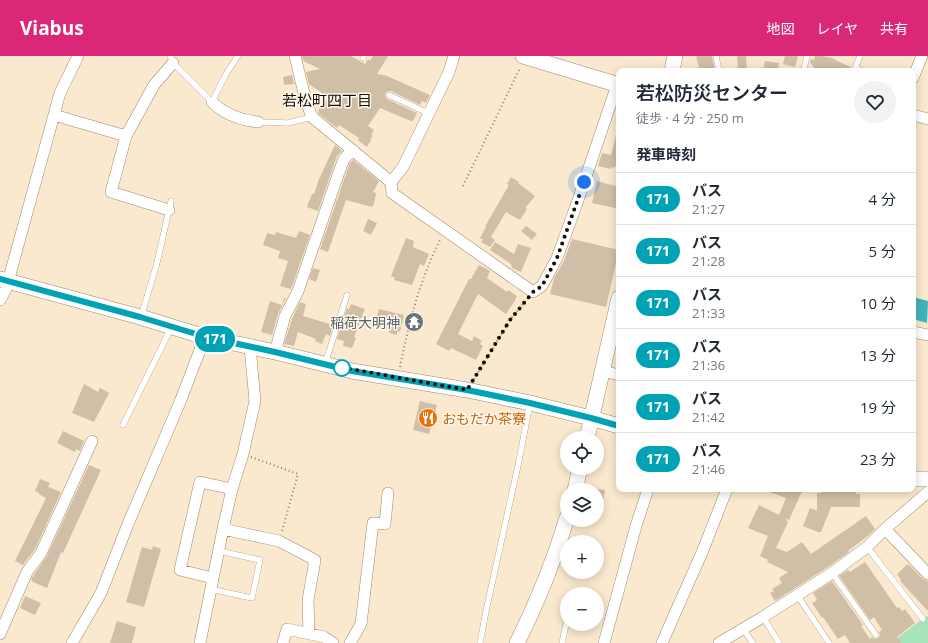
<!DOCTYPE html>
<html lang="ja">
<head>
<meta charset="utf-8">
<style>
  body { margin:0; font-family:"Open Sans","Noto Sans JP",sans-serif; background:#f2f2f3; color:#1f2937; height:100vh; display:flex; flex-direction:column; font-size:15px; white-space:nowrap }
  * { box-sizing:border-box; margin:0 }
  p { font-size:13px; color:#747a83 }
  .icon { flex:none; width:22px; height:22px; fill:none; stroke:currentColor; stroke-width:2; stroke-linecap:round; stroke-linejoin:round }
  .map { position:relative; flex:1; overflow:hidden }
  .side { position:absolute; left:616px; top:12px; width:300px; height:424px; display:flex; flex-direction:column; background:#fff; border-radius:8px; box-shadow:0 2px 10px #0003 }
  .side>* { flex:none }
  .badge { padding:0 8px; border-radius:13px; font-size:14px; line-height:26px }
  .fabs { position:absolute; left:560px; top:375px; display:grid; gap:8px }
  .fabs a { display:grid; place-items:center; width:44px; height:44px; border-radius:50%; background:#fff; box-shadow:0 2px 10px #0003; font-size:20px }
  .you { position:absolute; width:20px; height:20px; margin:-10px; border:3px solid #fff; border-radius:50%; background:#1a73e8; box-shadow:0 0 0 6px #1a73e833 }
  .map>.badge { position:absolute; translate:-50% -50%; box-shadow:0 0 0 2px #fff }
  h2 { padding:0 20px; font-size:15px; line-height:36px }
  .round { display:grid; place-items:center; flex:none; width:42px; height:42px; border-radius:21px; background:#f2f2f3 }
  .headline { display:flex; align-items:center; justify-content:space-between; height:68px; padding:0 20px }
  h1 { font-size:19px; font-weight:600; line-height:30px }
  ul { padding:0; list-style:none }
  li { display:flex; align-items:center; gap:12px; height:52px; padding:0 20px; border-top:1px solid #e0e1e3 }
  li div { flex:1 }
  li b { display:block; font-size:15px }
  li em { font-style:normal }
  li .badge { min-width:44px; font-weight:700; text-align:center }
  header { display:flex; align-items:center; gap:24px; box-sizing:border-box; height:56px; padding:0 20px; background:#db2777; color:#fff }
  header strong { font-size:19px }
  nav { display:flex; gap:22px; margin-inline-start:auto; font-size:14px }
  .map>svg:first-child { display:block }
</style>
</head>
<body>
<header>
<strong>Viabus</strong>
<nav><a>地図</a><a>レイヤ</a><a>共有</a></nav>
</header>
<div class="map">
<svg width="928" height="587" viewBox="0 0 928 587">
  <rect width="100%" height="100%" fill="#fae9cf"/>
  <path fill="#a5e3b9" d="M928,560v27h-37l34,-26z"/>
  <path fill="#42b3bc" d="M913,241l15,4 -1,22 -14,-4z"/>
  <path fill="#d1bea6" d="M302,0h49l14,8 3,-5 2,2 3,-5h15l-11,18 10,2 43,19 -4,8 -4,-2 -2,4 -29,-14 -5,1 -1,4 2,3 30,14 -4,8h-2l-31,-13 -12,18 6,4 -3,5 2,1 -3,3 1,1 -4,7 -9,-7 1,-2 -20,-13 -2,3 -19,-15 1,-2 -1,-1 11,-12 -20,-14 -3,-12 14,-3 -17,-8z
    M696,0h16l3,15h-15z
    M737,0h9l1,15h-9z
    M785,0h13l-3,11 -12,-3z
    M815,0h8l12,3v1l16,7 1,4h-15l-14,-3 -7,3 -6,-9 1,-3 3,1z
    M765,5l14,2 -1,8h-15z
    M292,19l2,9 -10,1 -1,-8z
    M616,80h3v31l-4,-1 -1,2 -3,-1v2l-13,-3 4,-13 9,2z
    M335,89l7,6 -5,5 -19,55 -11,-4 5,-13h2l5,-15z
    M353,104l26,21 -6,11 3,1 -2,11 -2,3 -26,-7 -18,52 -8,-3 26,-75 4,-11z
    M511,121l8,5 -1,1 17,13 -10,12 2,1 -7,11 -14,-8 -15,25 4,3 -5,7 -9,-5 2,-2 -3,-2 6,-11h-1l2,-4 22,-38 -2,-1z
    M597,125l22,6v22l-27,-6z
    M368,163l9,4 -6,12 -8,-4z
    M526,170l11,8 -5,6 -11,-9z
    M299,175l11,4 -19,54 -11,-3 8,-25 -10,-3 2,-7 -17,-6 4,-12 8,2 1,-3 20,6z
    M406,182l8,3 -1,6 16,7 -5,12 -4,-2 -8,21 -18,-5 1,-2 -4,-2z
    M572,183l47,11 -13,57 -56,-13 4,-16 10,-17z
    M495,186l19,12 4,-10 13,4 -10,24 -9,-4 -1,-4 -21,-14z
    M479,209l11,6 -3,7 20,14 1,-2 9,6 -2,3h1l-10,15 -28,-20 -20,40 14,7 2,-5 8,5 -2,3 3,2 -7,14 -25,-12 -2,3 -13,-7 33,-65h2z
    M313,212l7,2 -4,12 -7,-3z
    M284,242h2l-8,16 -6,21 -11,-3 9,-31 12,4z
    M300,246l6,2 -3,12 30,9 -3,11 -4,-2 -4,10 -7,-3 1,-2 -18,-7 -4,14 -10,-2 8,-25z
    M351,248l14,5 -11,28 2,1 -4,10 -9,-2 1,-5 -7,-2 10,-31 2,1z
    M379,253l25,6 -4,17 -3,-1v4l-8,-2v-4l-14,-4z
    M84,328l14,8 2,-4 9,5 -15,29 -22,-9z
    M420,345l17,4 -8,29 -16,-4z
    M63,375l21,10 -4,10 -4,-2 -1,3 -18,-9z
    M89,409l12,5 -38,83 -2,-1 -14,36 -14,-6 -2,-2 2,-4 14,-20z
    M40,423l10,4 -2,4 13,5 -26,57 -12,16 -8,-4 31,-63 -7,-4v-1l-4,-2z
    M597,433l8,1 -4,22h-4z
    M764,433h39l-14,31 -4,-2 3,4 -12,26 11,4 15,-10 9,12 55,-38 9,13 -6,6 -21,16 1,1 -21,15 -53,34 -5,-8 4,-2 -2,-2 10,-6 -3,-5 9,-6 -21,-10 1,-2 -8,-4 8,-20 -20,-8 11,-23 20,10 7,-17 -22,-8z
    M837,434h9v2h10v2h4v13h-29l-10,25h-3l-15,-6 7,-18 7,3v-18h4v-2l16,1z
    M153,490l8,3 -17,58 -18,-5 16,-55 10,3z
    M865,506l32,46 2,-1 3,4 3,-2 10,14 -18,14 4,6h-51l-5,-8 -7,4 -15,-22 -1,1 -10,-15 5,-3 -4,-7 19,-12 31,44 -2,1 9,13 2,-2 3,2 4,-1 1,-3 -1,-3 3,-2 -8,-13 -4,3 -31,-44 9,-6 2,2z
    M908,508l15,15 5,2v30l-28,-30 1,-1 -4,-6z
    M25,540l16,7 -6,12 -15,-7z
    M117,565l19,6 -4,16h-22z"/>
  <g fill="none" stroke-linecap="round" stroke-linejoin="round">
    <defs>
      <path id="lane" d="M170,0l3,7 39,39 14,-28 12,-18
        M716,0l3,15
        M860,0l-5,12 8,3
        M363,2l1,-2
        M804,13l3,-13
        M389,39l39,18
        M258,66l30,1 24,-6
        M141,261l16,-54 14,-62
        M325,308l22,-69
        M123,369l48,-97
        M867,491l56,72
        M832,517l44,62
        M210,533l42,9 8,-38 -41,-9
        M797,539l32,48
        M763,561l16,26
        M743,573l10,14
        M480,587l6,-32 33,-150 11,-58
        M562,587l5,-23"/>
      <path id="street" d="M295,0c5,20 9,42 17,61l79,65 1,11 141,99 9,-6 15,-28 18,-49 42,-124
        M913,22l9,-22
        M212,46c13,13 28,18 46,20
        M54,59l72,21
        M913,59l15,4
        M391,126l12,-15 46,-95 5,-16
        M169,154l-58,-18 15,-56 28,-51 19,-22
        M0,244l6,-11 54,-196 18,-37
        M913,276l15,3
        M275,296l10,-36 13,-25 41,-119 5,-13 9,-9
        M603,315l16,4
        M223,473l56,12 36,19 -7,40 1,34
        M885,473l43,45
        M213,522l-33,-8 20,-88 32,7
        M0,578l27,-62 14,-19 51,-112
        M72,587l29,-50 27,-69 52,-122 25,-65
        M200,587l23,-114 9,-40 11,-35 12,-53 -5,-54
        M283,587l4,-14 37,8 9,6
        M350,587l11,-19 12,-101 12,1 3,-31
        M604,587l32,-117 12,-37
        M662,587l41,-93 24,-61
        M719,587l44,-26 69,-44 35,-26 18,-18 43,-37"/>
      <path id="secondary" d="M523,0l96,29
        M672,15l3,-15
        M0,223l140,38 65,20 70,15 77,19 115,19 63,13 61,15 28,8
        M587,382l32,-140
        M913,423h15
        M575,434l5,-22
        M517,587c20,-40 37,-82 50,-125"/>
    </defs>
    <use href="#lane" stroke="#998a71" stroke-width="6"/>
    <use href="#street" stroke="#998a71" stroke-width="12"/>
    <use href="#secondary" stroke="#998a71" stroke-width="16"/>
    <path stroke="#8a7f6e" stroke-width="2" stroke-dasharray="1 3" stroke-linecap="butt" d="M463,130l57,-118
      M400,311c9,-45 20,-88 41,-129
      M474,323l36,-59 17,-21
      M251,401l47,17 -16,57"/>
    <use href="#lane" stroke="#fff" stroke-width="5.5"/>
    <use href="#street" stroke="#fff" stroke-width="11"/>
    <use href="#secondary" stroke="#fff" stroke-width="15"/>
  </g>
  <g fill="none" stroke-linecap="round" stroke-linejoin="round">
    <defs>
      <path id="line" d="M0,223l140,38 66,20 69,15 77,19 115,19 63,13 61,15 28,8"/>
    </defs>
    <use href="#line" stroke="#fff" stroke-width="9"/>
    <use href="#line" stroke="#00a3b4" stroke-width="6"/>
    <path stroke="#120d05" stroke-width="4" stroke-dasharray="0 7.2" d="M342,312l-3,-1 128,23 43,-70 23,-28 9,-6 15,-28 27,-76"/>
  </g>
  <defs>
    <symbol id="temple-disc" viewBox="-11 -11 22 22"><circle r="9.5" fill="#6b7280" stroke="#fff8ed"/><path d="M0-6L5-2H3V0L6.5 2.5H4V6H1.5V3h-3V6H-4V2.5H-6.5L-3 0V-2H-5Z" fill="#fff"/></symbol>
    <symbol id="restaurant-disc" viewBox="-11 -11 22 22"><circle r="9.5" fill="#e8710a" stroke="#fff8ed"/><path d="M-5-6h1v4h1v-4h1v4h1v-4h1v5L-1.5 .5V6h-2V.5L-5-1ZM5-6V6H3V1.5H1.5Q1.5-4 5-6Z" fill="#fff"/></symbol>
  </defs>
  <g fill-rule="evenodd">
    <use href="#temple-disc" x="403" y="255" width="22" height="22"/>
    <use href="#restaurant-disc" x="417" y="351" width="22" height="22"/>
  </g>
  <circle fill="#fff" stroke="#00a3b4" stroke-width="2" cx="342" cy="312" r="8"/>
  <g text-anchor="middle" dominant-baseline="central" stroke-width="3" stroke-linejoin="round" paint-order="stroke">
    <g font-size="14" fill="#5b616d" stroke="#fff8ed" text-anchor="end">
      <text x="400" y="266">稲荷大明神</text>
    </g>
    <g font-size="14" fill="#c56008" stroke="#fff8ed" text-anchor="start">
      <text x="442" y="362">おもだか茶寮</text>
    </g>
    <g font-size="15" fill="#120d05" stroke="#fff8ed">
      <text x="327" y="44">若松町四丁目</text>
    </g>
  </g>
</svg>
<div class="fabs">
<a><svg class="icon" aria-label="locate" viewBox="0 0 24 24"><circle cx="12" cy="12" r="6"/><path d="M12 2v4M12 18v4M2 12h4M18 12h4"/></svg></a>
<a><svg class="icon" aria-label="layers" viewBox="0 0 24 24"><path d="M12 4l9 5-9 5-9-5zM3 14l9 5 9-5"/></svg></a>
<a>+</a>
<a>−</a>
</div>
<div class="you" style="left:584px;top:126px"></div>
<b class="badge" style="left:215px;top:283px;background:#00a3b4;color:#fff">171</b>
<section class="side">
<div class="headline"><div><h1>若松防災センター</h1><p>徒歩 · 4 分 · 250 m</p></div><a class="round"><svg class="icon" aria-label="heart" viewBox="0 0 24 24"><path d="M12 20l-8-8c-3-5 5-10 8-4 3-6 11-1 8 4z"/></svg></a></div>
<h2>発車時刻</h2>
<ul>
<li><span class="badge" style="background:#00a3b4;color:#fff">171</span><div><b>バス</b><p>21:27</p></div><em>4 分</em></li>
<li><span class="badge" style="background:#00a3b4;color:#fff">171</span><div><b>バス</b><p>21:28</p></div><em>5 分</em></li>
<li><span class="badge" style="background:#00a3b4;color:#fff">171</span><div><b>バス</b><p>21:33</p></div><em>10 分</em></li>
<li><span class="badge" style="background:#00a3b4;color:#fff">171</span><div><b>バス</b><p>21:36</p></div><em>13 分</em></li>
<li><span class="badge" style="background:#00a3b4;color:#fff">171</span><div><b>バス</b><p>21:42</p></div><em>19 分</em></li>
<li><span class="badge" style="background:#00a3b4;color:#fff">171</span><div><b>バス</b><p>21:46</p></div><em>23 分</em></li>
</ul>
</section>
</div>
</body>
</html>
